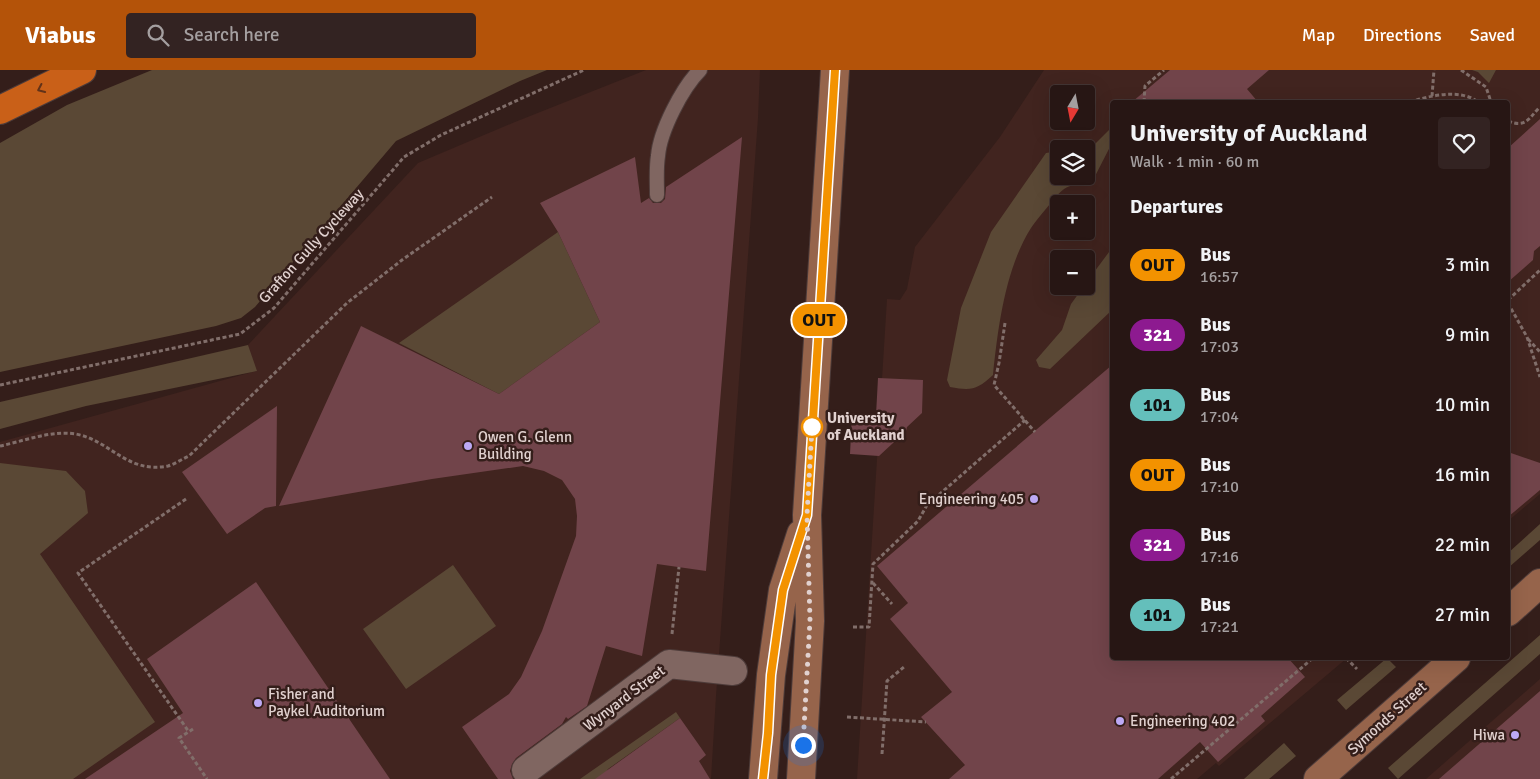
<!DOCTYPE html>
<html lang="en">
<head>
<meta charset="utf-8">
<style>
  body { margin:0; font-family:Signika,sans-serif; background:#332322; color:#f1f3f6; height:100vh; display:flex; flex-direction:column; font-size:19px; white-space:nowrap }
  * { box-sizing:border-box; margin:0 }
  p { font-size:16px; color:#a49fa0 }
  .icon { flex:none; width:28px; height:28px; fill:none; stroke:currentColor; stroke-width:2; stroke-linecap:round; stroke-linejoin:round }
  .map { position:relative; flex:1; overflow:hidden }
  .panel { position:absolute; left:1110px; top:30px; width:400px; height:560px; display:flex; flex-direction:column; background:#271614; border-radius:5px; box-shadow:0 5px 20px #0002,0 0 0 1px #433534 }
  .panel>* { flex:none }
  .badge { padding:0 10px; border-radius:16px; font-size:18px; line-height:32px }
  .needle { width:32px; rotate:190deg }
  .fabs { position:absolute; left:1050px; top:15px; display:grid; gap:10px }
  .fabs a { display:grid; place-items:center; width:45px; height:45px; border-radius:5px; background:#271614; box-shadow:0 5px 20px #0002,0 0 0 1px #433534; font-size:25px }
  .you { position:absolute; width:25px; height:25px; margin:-12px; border:4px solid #fff; border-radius:50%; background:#1a73e8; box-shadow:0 0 0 8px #1a73e833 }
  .map>.badge { position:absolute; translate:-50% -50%; box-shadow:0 0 0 2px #fff }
  h2 { padding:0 20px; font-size:19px; line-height:45px }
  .round { display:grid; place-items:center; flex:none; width:52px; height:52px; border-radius:5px; background:#332322 }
  .summary { display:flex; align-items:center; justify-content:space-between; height:85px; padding:0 20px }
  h1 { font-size:24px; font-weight:700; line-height:38px }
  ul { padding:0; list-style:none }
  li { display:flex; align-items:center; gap:15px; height:70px; padding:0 20px }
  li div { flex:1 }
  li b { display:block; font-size:19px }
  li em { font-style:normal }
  li .badge { min-width:55px; font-weight:700; text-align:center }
  header { display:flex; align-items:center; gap:30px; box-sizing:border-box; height:70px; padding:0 25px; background:#b45309; color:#fff }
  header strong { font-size:24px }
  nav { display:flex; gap:28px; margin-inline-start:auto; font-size:18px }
  .search { width:350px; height:45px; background:#332322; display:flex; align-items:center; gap:12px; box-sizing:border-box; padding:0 18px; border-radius:5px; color:#a49fa0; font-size:19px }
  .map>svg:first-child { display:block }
</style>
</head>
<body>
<header>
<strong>Viabus</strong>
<div class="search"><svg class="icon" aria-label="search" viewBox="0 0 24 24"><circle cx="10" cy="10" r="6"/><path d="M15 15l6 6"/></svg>Search here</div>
<nav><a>Map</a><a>Directions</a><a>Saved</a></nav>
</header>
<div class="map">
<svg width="1540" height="709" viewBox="0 0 1540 709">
  <rect width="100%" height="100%" fill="#341e1a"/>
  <path fill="#41241f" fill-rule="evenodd" d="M646,0h114l-2,48 -42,578 -5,83h-711v-337l256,-71 -8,-26 170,-182 97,-41z
    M1044,0h496v424l-32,27v-419h-396v556h235l-128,108 -3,-3 -19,16h-340l30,-480 13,1 7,-11 8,-42 85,-110zM1059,24h27v27h-27zM1059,79h27v27h-27zM1059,134h27v27h-27zM1059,189h27v27h-27z
    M1540,609v100h-114z"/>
  <path fill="#5a4835" d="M152,0h395l-27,11 -124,60 -141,166 -14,11 -25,8 -216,46v-229l67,-38z
    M1472,0h24l-7,13 -11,-11z
    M1112,57v16l-21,41c-28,-1 -29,6 -46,26 -5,6 -10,12 -14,18 -26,41 -33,100 -38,147 -16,15 -22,16 -43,12l-3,-7 14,-72 30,-76 55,-79 13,-2v25h27v-23z
    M558,162l42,90 -101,72 -100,-51z
    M1112,178v62l-62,59 -11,-2 -3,-7 26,-30 9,-26 13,-18h2v-3z
    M248,275l9,26 -171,35 -86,23v-27z
    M0,393l66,8 19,20 3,22 -48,41 115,168 -82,57h-73z
    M1540,454v16l-32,28v-15z
    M453,495l43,61 -90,63 -43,-60z
    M1540,565v19l-142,125 -10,-11z
    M1387,588l9,9 -50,43 -9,-10z
    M676,642l4,6 -72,51 -6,10h-22z
    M1284,673l12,13 -27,23h-25z"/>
  <path fill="#71444a" d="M1170,0h99l-22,19 11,13h-126z
    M1540,49v127l-6,5 -1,9 -25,22v-134z
    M742,67l-36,434 -49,-7 -15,92 -36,-10 -19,60 -19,13 -2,-2 -4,7 -46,34 -4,6 -2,7 3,8h-15l-36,-52 47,-33 12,-17 21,-46 34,-95 1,-20 -2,-17 -13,-19 -18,-9 -21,-5 -91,13 -153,27 82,-180 138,68 101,-72 -42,-90 -18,-29 95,-46 6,46 8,-5 4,5h8l4,-4 1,-12z
    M1112,295v293h176l17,19 -44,39 4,5 -47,41 -18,-20 -42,37h-209l16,-14 -44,-48 31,-25 -62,-73 18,-16 -31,-37z
    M878,308l45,2 -1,33 -15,14 -1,4 -27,25 -29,-2 2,-41 24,2z
    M277,336l-1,100 -11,2 -38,26 -45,-62z
    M1508,382l32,11v27l-32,27z
    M256,512l134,197h-305l98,-66 -36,-54z
    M1540,621v88h-101z
    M680,648l26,37 -7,6 11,18h-115z"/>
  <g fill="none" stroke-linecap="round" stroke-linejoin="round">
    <defs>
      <path id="lane" d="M657,125c0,-13 -1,-27 1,-39 2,-25 24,-68 42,-86"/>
      <path id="street" d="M526,700l143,-106 64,7"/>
      <path id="secondary" d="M1508,542l32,-29
        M763,709l8,-104 12,-85 18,-56
        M801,709l9,-158 -3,-106 28,-445
        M1318,709l138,-121"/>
      <path id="highway" d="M0,40l82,-40"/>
    </defs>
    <use href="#lane" stroke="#4e3c3a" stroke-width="16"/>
    <use href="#street" stroke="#4e3c3a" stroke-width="30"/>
    <use href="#secondary" stroke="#4e3c3a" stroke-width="30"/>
    <use href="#highway" stroke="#4e3c3a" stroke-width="30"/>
    <path stroke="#816e6a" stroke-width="3" stroke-dasharray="4 2.5" stroke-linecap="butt" d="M1461,0l25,17 5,15
      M1432,26l2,-26
      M1144,32l1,-16 19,-16
      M1410,32c19,-6 50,-14 68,0
      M1508,51c18,7 20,-2 32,-14
      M1508,230l32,-30
      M1508,233l19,34 13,40
      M1005,253l-6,40 -5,22 41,47
      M1528,269l12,13
      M0,315l240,-51 34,-26 130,-151 37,-22 143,-65
      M0,376c24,-5 51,-16 76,-12 35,7 51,40 92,32 7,-2 14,-7 21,-10l158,-153 55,-43 90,-63
      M186,429l-108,74 111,159
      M873,513l19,21
      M853,557h16l4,-63 45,-43 9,-16 98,-85
      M672,564l7,-67
      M1346,588l11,11
      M847,647l79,5
      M193,659l-14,9 28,41
      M882,684l5,-73 17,-14
      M1171,709l142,-121"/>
    <use href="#lane" stroke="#806661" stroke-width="14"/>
    <use href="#street" stroke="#806661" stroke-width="28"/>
    <use href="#secondary" stroke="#96644b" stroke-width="28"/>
    <use href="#highway" stroke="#c96018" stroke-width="28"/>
  </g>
  <defs><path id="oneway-chevron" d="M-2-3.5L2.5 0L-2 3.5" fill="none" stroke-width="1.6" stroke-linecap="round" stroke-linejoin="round" transform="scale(1.25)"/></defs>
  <use stroke="#613219" href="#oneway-chevron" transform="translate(41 19) rotate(155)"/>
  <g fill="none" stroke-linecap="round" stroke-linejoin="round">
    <defs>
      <path id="line" d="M763,709l5,-46 3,-58 12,-85 24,-75 28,-445"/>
    </defs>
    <use href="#line" stroke="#fff" stroke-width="11"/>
    <use href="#line" stroke="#f39200" stroke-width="8"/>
    <path stroke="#e1d1cf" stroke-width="5" stroke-dasharray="0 9" d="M803,675l7,-125 -3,-105 5,-88"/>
  </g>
  <circle fill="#fff" stroke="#f39200" stroke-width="2.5" cx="812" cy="357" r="10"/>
  <g fill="#bda9f5" stroke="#341e1a" stroke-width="2">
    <circle cx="468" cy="376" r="5"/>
    <circle cx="1034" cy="429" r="5"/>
    <circle cx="258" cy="633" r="5"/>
    <circle cx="1120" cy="651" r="5"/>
    <circle cx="1515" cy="665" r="5"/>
  </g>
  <g text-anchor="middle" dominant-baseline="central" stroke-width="5" stroke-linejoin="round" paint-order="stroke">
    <g font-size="15" fill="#e1d1cf" stroke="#341e1a">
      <text transform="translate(311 176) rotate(-48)">Grafton Gully Cycleway</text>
      <text transform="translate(624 628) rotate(-37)">Wynyard Street</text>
      <text transform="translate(1387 648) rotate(-42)">Symonds Street</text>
    </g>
    <g font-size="15" font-weight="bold" fill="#e1d1cf" stroke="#341e1a" text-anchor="start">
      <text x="827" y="348">University<tspan x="827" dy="17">of Auckland</tspan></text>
    </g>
    <g font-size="15" fill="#e1d1cf" stroke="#341e1a" text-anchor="start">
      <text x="478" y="367">Owen G. Glenn<tspan x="478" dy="17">Building</tspan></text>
      <text x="1024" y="429" text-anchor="end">Engineering 405</text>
      <text x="268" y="624">Fisher and<tspan x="268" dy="17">Paykel Auditorium</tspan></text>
      <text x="1130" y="651">Engineering 402</text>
      <text x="1505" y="665" text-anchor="end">Hiwa</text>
    </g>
  </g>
</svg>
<div class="fabs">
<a><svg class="needle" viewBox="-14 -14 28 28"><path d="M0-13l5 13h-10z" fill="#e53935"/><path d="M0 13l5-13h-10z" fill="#a49fa0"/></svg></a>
<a><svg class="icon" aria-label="layers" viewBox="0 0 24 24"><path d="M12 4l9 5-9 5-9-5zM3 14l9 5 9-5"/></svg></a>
<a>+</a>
<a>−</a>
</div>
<div class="you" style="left:803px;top:675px"></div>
<b class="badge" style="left:819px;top:250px;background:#f39200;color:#111">OUT</b>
<section class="panel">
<div class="summary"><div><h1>University of Auckland</h1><p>Walk · 1 min · 60 m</p></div><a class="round"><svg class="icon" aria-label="heart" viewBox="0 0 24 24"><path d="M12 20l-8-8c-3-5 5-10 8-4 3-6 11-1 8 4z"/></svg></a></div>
<h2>Departures</h2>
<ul>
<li><span class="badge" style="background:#f39200;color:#111">OUT</span><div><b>Bus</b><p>16:57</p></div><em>3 min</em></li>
<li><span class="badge" style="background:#8d1a90;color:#fff">321</span><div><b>Bus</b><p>17:03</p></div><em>9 min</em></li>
<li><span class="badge" style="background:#64bfbb;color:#111">101</span><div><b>Bus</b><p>17:04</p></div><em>10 min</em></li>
<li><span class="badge" style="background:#f39200;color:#111">OUT</span><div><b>Bus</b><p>17:10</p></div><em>16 min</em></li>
<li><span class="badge" style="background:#8d1a90;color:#fff">321</span><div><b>Bus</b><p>17:16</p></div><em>22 min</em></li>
<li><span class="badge" style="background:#64bfbb;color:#111">101</span><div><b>Bus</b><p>17:21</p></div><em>27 min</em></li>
</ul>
</section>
</div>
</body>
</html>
